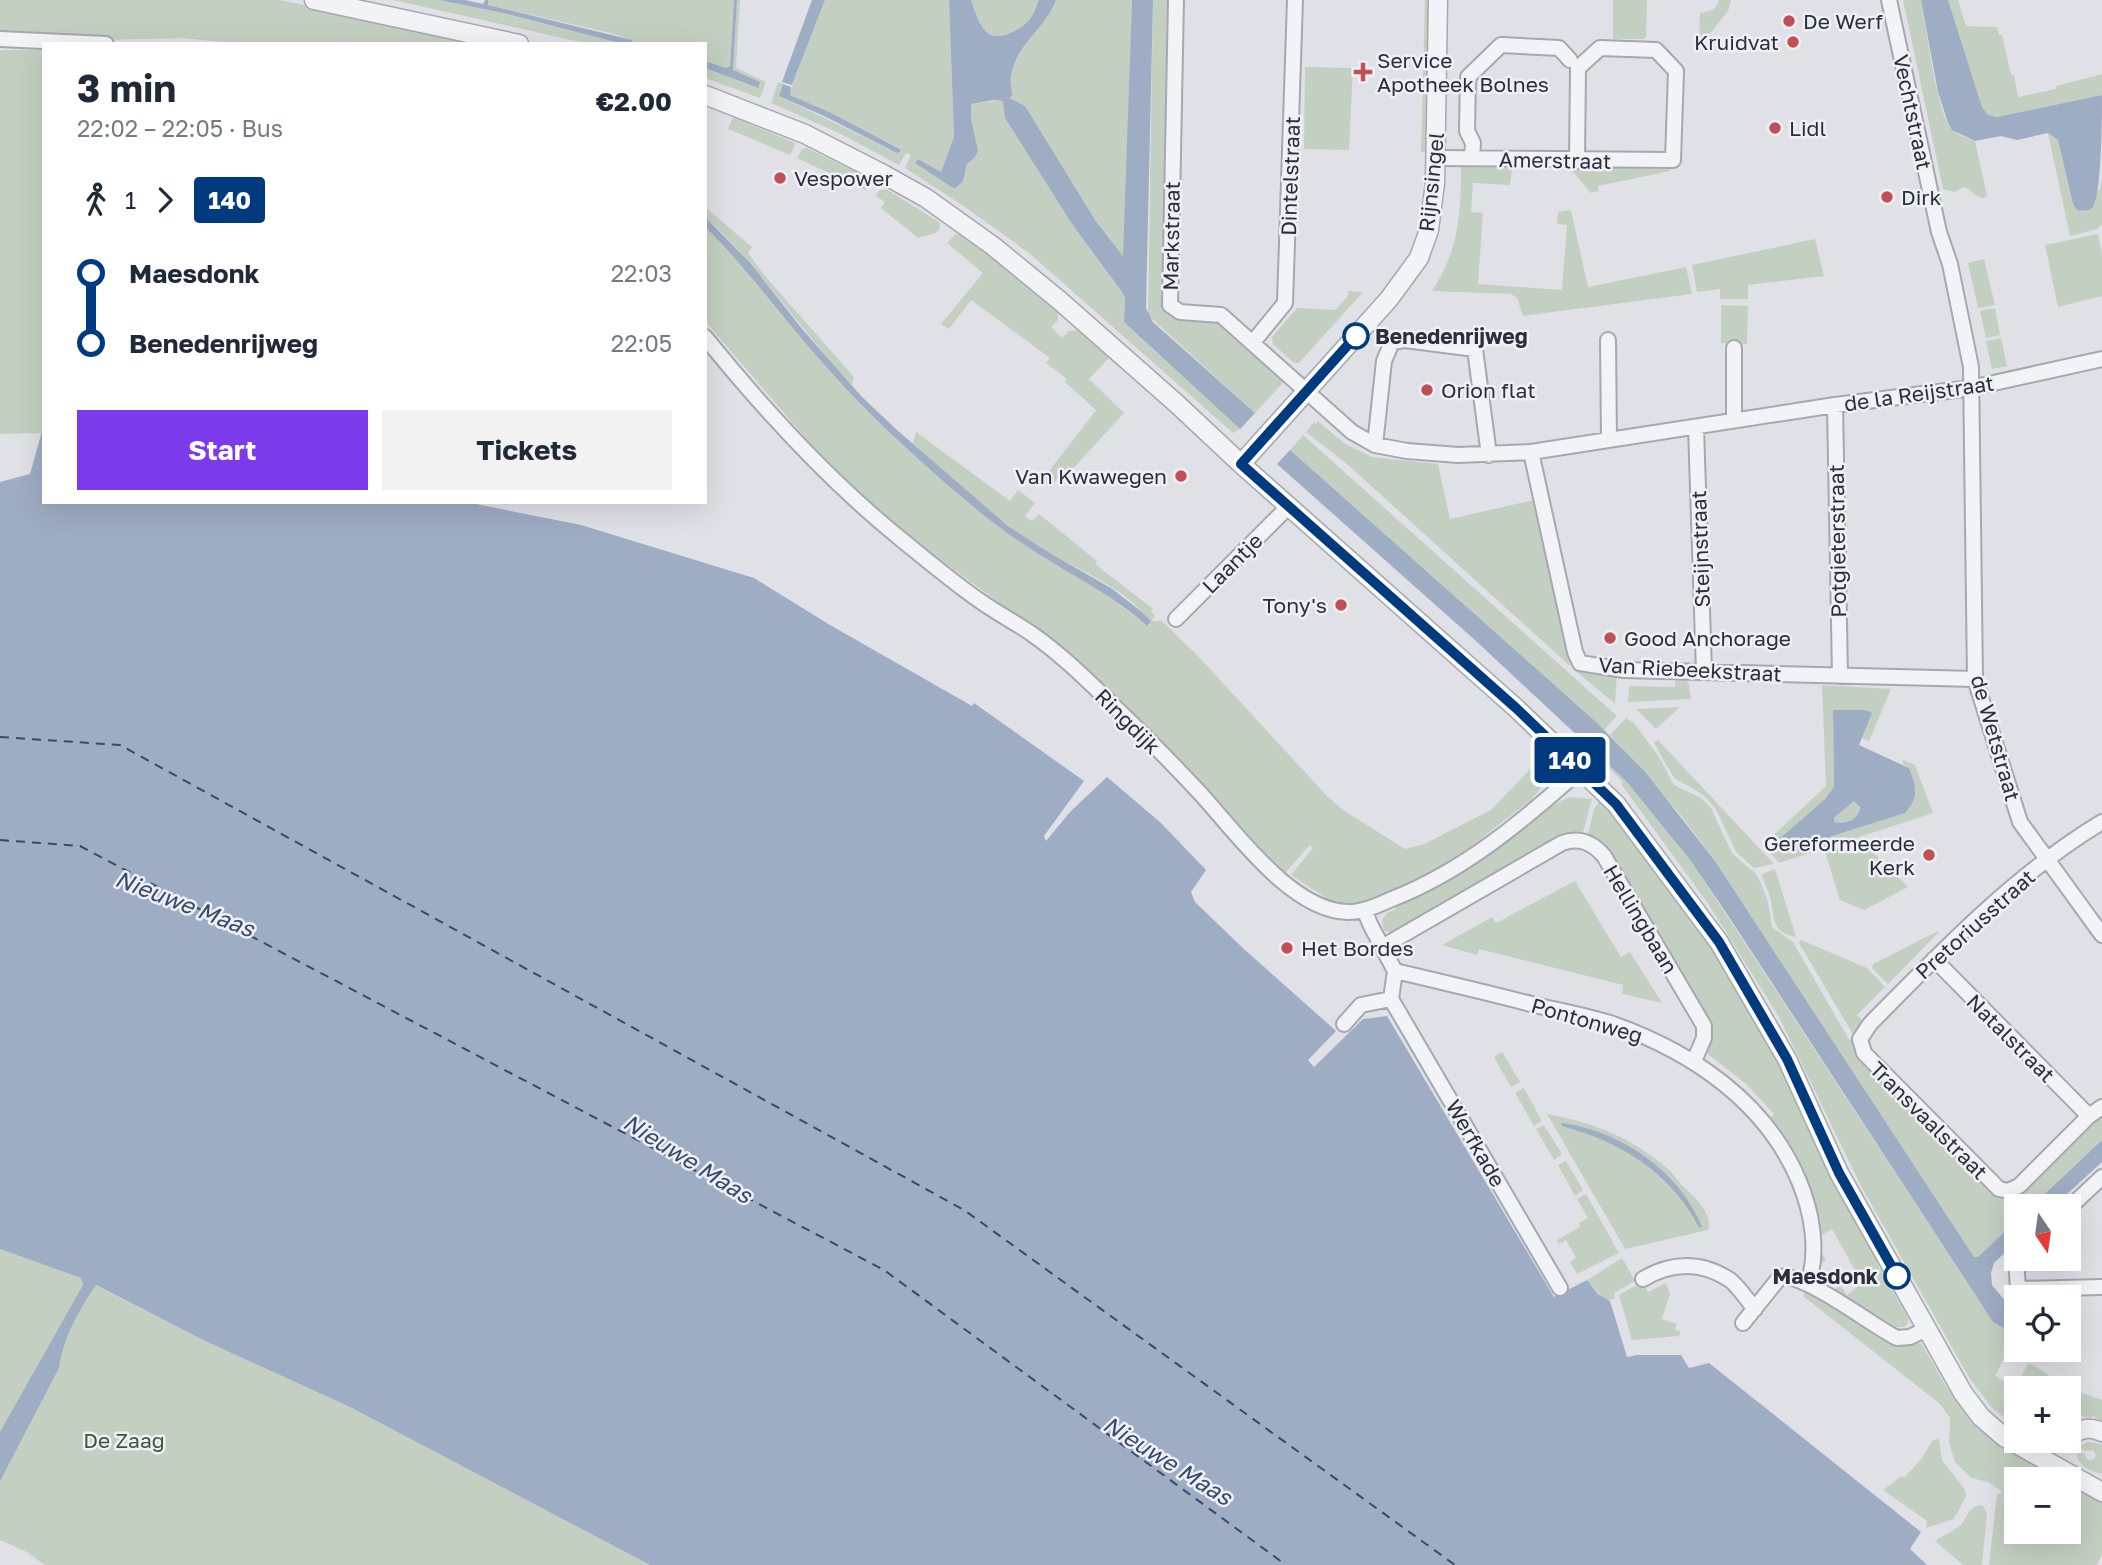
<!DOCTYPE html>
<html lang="en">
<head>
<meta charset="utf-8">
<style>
  body { margin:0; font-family:"Golos Text",sans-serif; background:#f2f2f3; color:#1f2937; height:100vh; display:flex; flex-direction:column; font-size:26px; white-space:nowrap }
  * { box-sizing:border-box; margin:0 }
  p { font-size:23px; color:#747a83 }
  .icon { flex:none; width:38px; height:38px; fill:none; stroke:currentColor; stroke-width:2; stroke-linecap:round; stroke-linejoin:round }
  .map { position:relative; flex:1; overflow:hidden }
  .drawer { position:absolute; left:42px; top:42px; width:665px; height:462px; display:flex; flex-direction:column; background:#fff; border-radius:0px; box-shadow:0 7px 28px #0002 }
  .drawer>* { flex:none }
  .badge { padding:0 14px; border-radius:5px; font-size:24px; line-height:46px }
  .needle { width:46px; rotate:167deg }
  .tools { position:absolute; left:2004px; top:1194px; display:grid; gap:14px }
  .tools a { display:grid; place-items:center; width:77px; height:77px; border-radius:0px; background:#fff; box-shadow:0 7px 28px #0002; font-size:35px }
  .map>.badge { position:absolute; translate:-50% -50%; box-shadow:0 0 0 4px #fff }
  .legs { display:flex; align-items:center; gap:10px; height:77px; padding:0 35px; font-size:23px }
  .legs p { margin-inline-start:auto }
  .overview { display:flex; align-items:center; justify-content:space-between; height:119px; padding:0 35px }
  h1 { font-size:38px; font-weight:700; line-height:52px }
  .cta { display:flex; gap:14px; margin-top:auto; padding:14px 35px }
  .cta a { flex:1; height:80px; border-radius:0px; background:#7c3aed; color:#fff; font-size:28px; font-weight:700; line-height:80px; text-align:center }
  .cta a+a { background:#f2f2f3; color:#1f2937 }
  ul { padding:0 35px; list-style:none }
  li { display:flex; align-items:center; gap:24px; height:70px; font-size:26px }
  li i { display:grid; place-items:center; width:10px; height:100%; margin:0 9px; background:currentColor }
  li i::after { content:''; width:18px; height:18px; margin:-9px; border:5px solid; border-radius:50%; background:#fff }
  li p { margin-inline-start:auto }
  li:first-child i { background:linear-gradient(#0000 50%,currentColor 0) }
  li:last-child i { background:linear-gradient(currentColor 50%,#0000 0) }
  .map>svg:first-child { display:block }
</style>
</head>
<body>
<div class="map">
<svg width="2102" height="1565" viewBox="0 0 2102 1565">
  <rect width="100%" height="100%" fill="#dfe1e7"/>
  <path fill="#c3d0c1" d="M0,0h280l214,44h-252l-60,-6 -81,2 -101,-6z
    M393,0h46l63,13 121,31h-34z
    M488,0h246l-4,66 -4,2 -21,-7v-17h-61l-4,-2 -9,2v-4l-16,-6 -127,-29z
    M737,0h3l-4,68 30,14 -6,16 -55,-20v-10l52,20 2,-6 -26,-11z
    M825,0h124l5,137 -13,35 -23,-13 -3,4 38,25h3l7,-7 4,-17 11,-14 -7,-31v-15l33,-4 1,18 67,106 50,68 3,6 -1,24 116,107 -7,4 -204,-180 -64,-46 -60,-39 6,-13 -5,-2 -7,12 -62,-33 -66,-29 7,-21 5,2 -4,12 118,57 3,-1v-4l-111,-54z
    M971,0h68c-3,6 -5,15 -10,20 -8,9 -28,21 -40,14 -10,-7 -14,-23 -18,-34z
    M1056,0h76l-8,257 -29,-37 -87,-122 5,-29 4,-11z
    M1153,0h15l-6,301c6,29 38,15 61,22l65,54 -33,36 -107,-98z
    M1425,0h7l-4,152h-7z
    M1613,0h34l-1,36 -2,3h-31z
    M1719,0h12l-3,11 -29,36 1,-34c8,-1 17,-3 19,-13z
    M1903,0h18c5,25 16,112 30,128 6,7 16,10 24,13l12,55 -4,2c-9,-2 -11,-8 -19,-11l-10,5 -11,-3z
    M1948,0h10l8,26 31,1 2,8h3l9,40h3l4,22 38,-8v-3l46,-12v21l-105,22 -9,-2 -6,-8z
    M0,50h44v383l-44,1z
    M1305,67l48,1 -4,82 -45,-1z
    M733,117l60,25 2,3 -5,10 -62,-26z
    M2048,133l10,7 15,64 27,-15 2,-13v48l-4,5 -28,7z
    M807,148l59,29 2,9 -3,4 -68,-32 5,-9z
    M1568,166l101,3 1,2 -72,15 1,5 -8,2z
    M1461,167l51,1 -2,17 -37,-2 -2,29 12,1 -5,71 84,6 5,-65 -10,-1 1,-12 13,-2 17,77 98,-20 6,27 -169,22 -6,-18 -6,-4 -79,-3c27,-41 29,-77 29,-124z
    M886,189l53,33 1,6 -4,5 -18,5 -37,-30 4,-6 -9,-6 2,-5z
    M705,207l47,40 -4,6 16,22 90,102 -2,8c-51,-55 -92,-117 -147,-168z
    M705,227l53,55 73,90 28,30 84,79 72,57 85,51 47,37 3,-5c-28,-37 -78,-53 -116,-77 -44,-29 -83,-65 -121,-101l3,-11 94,69 8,-11 17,13 -10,13 7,5 7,-7 58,47 -2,3 58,45 -2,2 4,5 -4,5h11l35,34 131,142 15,13 62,39 19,-5 67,-34 47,-49 4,-9c11,22 4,31 -11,48l-61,47 -49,31 -57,23 -20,3 -15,-4 -38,-25 22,-27 -3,-3 -26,29 -249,-245 -112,-82 -58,-49 -57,-57 -103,-120z
    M961,233l6,1 91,74v12l-7,7 11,11 7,-7 14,-1 28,26 -22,23 35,34 -56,61 -6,-4 -11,18 -7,-4 -1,-3 3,-6 50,-65 -31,-28 2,-3 -21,-16 4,-5 -79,-58 -22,29 -8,-5 42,-51 -36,-30 8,-8z
    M2098,234l4,20v42l-44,11 -13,-62z
    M1815,239l9,37 -76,9v14h-28v-10l-23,3 -5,-27z
    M1984,259l11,46 -17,3 -10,-45z
    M1348,291l15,1 -64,71h-5l-21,-19 -1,-7 25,-29 38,2 13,-14z
    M1721,305l27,1 -1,38 -26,-1z
    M1995,308l5,27 -14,3 -6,-27z
    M2001,338l6,28 -15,3 -6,-28z
    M1318,421l26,22 28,14 66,7 12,55 84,-19 36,166 -223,-202 -41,-32 8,-10 2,2z
    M1303,435l314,281 -13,14 -314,-280z
    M1574,670l43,2 -2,32 -3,-3z
    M1676,677h8l5,7 2,15 -63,3 1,-16 46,1z
    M1822,685l69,4 -22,52 -7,-3 9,-25 -6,-3h-32l1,77 -9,12 -47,41 7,11 120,-38 11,-21 -7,-24 -6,-4v-4l12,5 18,48 -154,50 -16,-18 63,-59z
    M1680,707l-24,22 -20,-20z
    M1626,718l8,5 25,34 15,28 27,13 10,10 21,45 24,21 5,9 7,19 4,25 21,15 55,96 6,4 2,10 147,144 99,-80v24l-70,66h-16v15l-38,36h-4l-259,-396 -35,-47 -70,-79z
    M1658,740l116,124 -20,4 -18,-16 -19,-41 -8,-10 -7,-7 -28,-16 -20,-35z
    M1595,751l31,30 65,80 302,461 23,13 -21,41 20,12 13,-24 5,1 35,23h-52v39l-24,-19 -22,-29 -109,-193 -82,-169 -70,-112 -88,-121 2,-2 -30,-29z
    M1570,797l22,2 -10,37 -24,2 -165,97 -2,-3 -7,-1 -2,-11 5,-7 9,-4 -1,-3c41,-18 76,-41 112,-67 22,-15 38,-33 63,-42z
    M1600,800l13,12 82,107 66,106 119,234 -4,3 32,55v6l-4,4h-7l-76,-44v-10l-4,-1 1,-21h3l5,9 -7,5 13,25 9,-4 6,9 15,-12 -30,-54 -9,5 -5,-3 -50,-110 6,-7 -28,-30 -42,-33 4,-10 -121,-203 7,-29z
    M1854,801l3,1c9,16 -10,21 -23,20v-4z
    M1861,840l47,47 -44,23 -24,-10 -15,-48z
    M1775,869l21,68c-26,-4 -21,-21 -26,-40 -2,-8 -7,-15 -8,-23z
    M1575,881l46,76 9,-5 32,51 -40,-9 1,-9 -144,-36 -2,6 -35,-10 50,-28 4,6z
    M1938,931l1,1 -51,52 -16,-16 1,-4z
    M1801,940l66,28 18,19 -28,28 7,7 -10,14 -55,-93z
    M1502,1052l18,30 -9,5 -17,-30z
    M1524,1088l18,33 -8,5 -19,-33z
    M1547,1114c46,8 86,24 122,56 6,6 11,14 18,20 10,9 26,25 21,40l-83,19z
    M1544,1125l18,29 -8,6 -18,-31z
    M1566,1161l17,29 -8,6 -17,-31z
    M1586,1194l33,59 -42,21 -7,-12 6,-4 -10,-18 -7,4 -2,-4 23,-13 -1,-4 9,-5 -11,-19z
    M0,1249l81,29 122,62 147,67 300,158h-605l-18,-13 -27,-12z
    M1622,1258l13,23 -21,12 1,6 -10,1 -18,-20z
    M1642,1282l6,10 18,-9 4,11 -8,25 15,5 -2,6 6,2 -2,4 -47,4 -13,-45z
    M1806,1290l93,54 22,-1 26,45 23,28 97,63h-51v52h52l1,-51 33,18v56l-5,11h-108l8,-71 6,-2 -15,-10 -17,-4 -16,-16 -6,-19 1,-25 -10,-14 -137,-108z
    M2068,1388l34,12v21l-9,-5 -2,2 -10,-2 -12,6z
    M1939,1439l3,21 23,30 1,6 -12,23 -28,9 1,-7 -44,-31 19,-14 2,2 18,-20 11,-18z
    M2088,1442l14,2v30c-13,-3 -27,-10 -25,-24l7,3 4,7 6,-1 2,-4 -3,-5 -8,1 -7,-4z
    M1979,1505l4,1 4,8 -5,51h-19l-28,-24 -5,7c10,-15 22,-13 33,-26 5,-7 6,-14 16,-17z"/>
  <path fill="#9eacc4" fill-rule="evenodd" d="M439,0h26l18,4 2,-4h3v5l144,35 -1,4h-8l-120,-31z
    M734,0h3l-4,70 27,12 -2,6 -53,-20v-7l21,7 4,-2z
    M812,0h13l-33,85 -10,-3z
    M949,0h22c4,11 8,27 18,34 12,7 32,-5 40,-14 5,-5 7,-14 10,-20h17c-10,28 -43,47 -45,79 -1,5 1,11 1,17l-3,2 16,8 70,114 28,36 9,-256h21l-7,308 7,14 102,91 -15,16 -116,-107 1,-24 -3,-6 -50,-68 -67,-106 -2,-17 -9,-1 -23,4v15l7,31 -3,7 -8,7 -4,17 -7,7h-3l-38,-25 3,-4 23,13 13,-35z
    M1921,0h27l34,107 6,8 9,2 105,-22c0,22 0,98 -9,112 -4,4 -10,4 -16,3l-4,-6 -15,-64 -10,-7 -31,7 -16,-4 -26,5 -23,-11 -4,-7 -10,-31z
    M783,84l8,3 -1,8 41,18 69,36v3l-3,1 -73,-37 -45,-20z
    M705,217l46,47 52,66 59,67 35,33 111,96 40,26 63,36 31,24 9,9 -4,5c-36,-33 -79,-52 -119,-79 -30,-19 -57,-42 -84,-65 -39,-35 -79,-71 -114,-111 -43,-47 -79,-99 -125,-144z
    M44,424v78h422l115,23 173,53 76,47 142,81 2,-3 110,78 -40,55 2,5 24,-29 37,-35 54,46 45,47 -15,22 4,10 50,48 91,81 -28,29 6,7 49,-48 24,-3 167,281 33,-17 11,14 12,7 17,56 10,-2h44l8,13 20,-5 212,169 -11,17 17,16h-1277l-300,-158 -147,-67 -107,-55c-17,25 -33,53 -37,83l-59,113v-49l83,-147 -2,-7 -81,-29v-767l30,-8z
    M1290,450l307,273 49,50 69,88 259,396h4l38,-36v21l-22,21 -3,10 1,12 24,29v21l-23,-13 -264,-405 -38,-56 -65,-80 -150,-140 -199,-177z
    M1833,710h32l7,3 -13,32 50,23c7,19 11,28 -4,45l-120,38 -5,-1 -3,-6 1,-4 47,-41 9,-12zM1854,801l6,6c-1,13 -14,17 -26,15v-4z
    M1561,1123c58,7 119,48 141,104h-3c-29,-55 -78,-85 -137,-101z
    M2102,1140v22l-48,44h-22z"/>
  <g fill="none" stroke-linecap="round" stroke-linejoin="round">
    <path stroke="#384a6c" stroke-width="2" stroke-dasharray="9 7" stroke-linecap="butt" d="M0,737l120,8 844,465 491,355
      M0,840l80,6 804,424 402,295"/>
    <defs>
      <path id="minor" d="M1176,0l-6,305 10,7 41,3 131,117 23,13 32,6 51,4 73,-3 304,-47 136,-17 131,-29
        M1889,0l50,232 11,32 21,103 4,312 45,143 82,113
        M0,39l106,5
        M1437,158l236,2 3,-89 -20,-21 -56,-2 -22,20 -1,93
        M1472,158l1,-15 -6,-12 1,-54 33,-32 58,3 11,12
        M705,337c59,73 124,144 197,203 26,21 53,44 81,63 16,11 33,20 49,31 30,21 56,47 82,72 29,28 58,57 85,86 36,39 92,119 149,120 16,0 30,-7 44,-13 72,-28 132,-79 189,-130
        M1608,340l1,99
        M1254,341l31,-38 10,-303
        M1835,405l5,271
        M1734,420v-72
        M1696,427l8,245
        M1375,445l9,-84 8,-19 13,-2 70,9 14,106
        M1531,452l44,200 5,11 44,7 351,9
        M1176,619l113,-113
        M2102,822c-88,53 -160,129 -232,202l-10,15 4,14 135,136 9,2 11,-5 70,-70 13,-9
        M1364,910l7,16 24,45c47,11 94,22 140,34 26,6 53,11 78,19 79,28 153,78 186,157 13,31 20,70 9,103
        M1382,947l180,-104c17,-6 30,-1 42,13l100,170v12l-10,23
        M1934,959l155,157
        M1395,971l-4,28 169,289
        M1344,1024l17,-19 30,-6
        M2068,1209l34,-32
        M2016,1258l2,31 84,-2
        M1643,1279c28,-17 59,-18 87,1 9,7 17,20 25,29
        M1743,1323l37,-46c25,-4 91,48 117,61l13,-1 16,-8"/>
      <path id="tertiary" d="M314,0l205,44
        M705,95l100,39 78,40 43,24 67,48 66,54 118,104 64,60 275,244 100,96 103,138 68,117 52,114 124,220 18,24 23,20 98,55
        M1241,464l148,-165 30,-41 10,-28 6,-47 3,-183
        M2068,1437c12,-8 20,-11 34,-5"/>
    </defs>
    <use href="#minor" stroke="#a5a8b0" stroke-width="18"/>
    <use href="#tertiary" stroke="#a5a8b0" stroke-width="21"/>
    <use href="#minor" stroke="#f2f3f6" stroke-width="14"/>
    <use href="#tertiary" stroke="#f2f3f6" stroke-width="18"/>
  </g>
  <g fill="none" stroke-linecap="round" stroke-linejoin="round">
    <defs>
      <path id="line-1" d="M1356,336l-115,128 275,244 100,96 103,138 68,117 52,114 58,103"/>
    </defs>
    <use href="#line-1" stroke="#fff" stroke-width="16"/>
    <use href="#line-1" stroke="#003b80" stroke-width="10"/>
  </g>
  <g fill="#c05055" stroke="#eef0f5" stroke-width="2.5">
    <circle cx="1789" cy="21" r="7"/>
    <circle cx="1793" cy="42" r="7"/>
    <path d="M1359.5 61.5h7v7h7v7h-7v7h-7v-7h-7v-7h7z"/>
    <circle cx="1775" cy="128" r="7"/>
    <circle cx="780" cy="178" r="7"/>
    <circle cx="1887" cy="197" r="7"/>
    <circle cx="1427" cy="390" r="7"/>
    <circle cx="1181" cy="476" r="7"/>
    <circle cx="1341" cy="605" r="7"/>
    <circle cx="1610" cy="638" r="7"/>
    <circle cx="1929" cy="855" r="7"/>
    <circle cx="1287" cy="948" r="7"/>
  </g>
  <g fill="#fff" stroke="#003b80" stroke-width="3.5">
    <circle cx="1356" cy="336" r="12"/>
    <circle cx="1897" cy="1276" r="12"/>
  </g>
  <g text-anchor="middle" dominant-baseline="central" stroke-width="5" stroke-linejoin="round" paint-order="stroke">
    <g font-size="21" fill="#2a2f3c" stroke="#eef0f5" text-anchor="start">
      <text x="1803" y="21">De Werf</text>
      <text x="1779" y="42" text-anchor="end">Kruidvat</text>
      <text x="1377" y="60">Service<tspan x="1377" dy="24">Apotheek Bolnes</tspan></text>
      <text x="1789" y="128">Lidl</text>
      <text x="794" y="178">Vespower</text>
      <text x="1901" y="197">Dirk</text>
      <text x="1441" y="390">Orion flat</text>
      <text x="1167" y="476" text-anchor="end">Van Kwawegen</text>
      <text x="1327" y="605" text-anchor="end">Tony's</text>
      <text x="1624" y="638">Good Anchorage</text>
      <text x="1915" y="843" text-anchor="end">Gereformeerde<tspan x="1915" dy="24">Kerk</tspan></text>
      <text x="1301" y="948">Het Bordes</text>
    </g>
    <g font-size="21" fill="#2a2f3c" stroke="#eef0f5">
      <text transform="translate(1913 112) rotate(78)">Vechtstraat</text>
      <text transform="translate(1555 160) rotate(1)">Amerstraat</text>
      <text transform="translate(1290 176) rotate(-88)">Dintelstraat</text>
      <text transform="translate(1431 182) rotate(-84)">Rijnsingel</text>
      <text transform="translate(1171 236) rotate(-89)">Markstraat</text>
      <text transform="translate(1919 393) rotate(-8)">de la Reijstraat</text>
      <text transform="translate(1837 541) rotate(-91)">Potgieterstraat</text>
      <text transform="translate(1700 549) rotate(-92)">Steijnstraat</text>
      <text transform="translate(1232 563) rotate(-45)">Laantje</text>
      <text transform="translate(1690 669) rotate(3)">Van Riebeekstraat</text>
      <text transform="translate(1128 721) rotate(45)">Ringdijk</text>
      <text transform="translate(1996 738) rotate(74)">de Wetstraat</text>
      <text transform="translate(1641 919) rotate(59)">Hellingbaan</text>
      <text transform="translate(1975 924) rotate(-42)">Pretoriusstraat</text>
      <text transform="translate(1587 1020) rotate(16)">Pontonweg</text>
      <text transform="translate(2011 1038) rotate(45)">Natalstraat</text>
      <text transform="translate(1929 1120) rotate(45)">Transvaalstraat</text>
      <text transform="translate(1476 1143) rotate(60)">Werfkade</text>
    </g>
    <g font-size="21" font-weight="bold" fill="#2a2f3c" stroke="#eef0f5" text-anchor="start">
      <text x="1375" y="336">Benedenrijweg</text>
      <text x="1878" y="1276" text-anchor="end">Maesdonk</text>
    </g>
    <g font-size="21" fill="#3b5738" stroke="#eef0f5">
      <text x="124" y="1440">De Zaag</text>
    </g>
    <g font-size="23" font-style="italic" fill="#384a6c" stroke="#eef0f5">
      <text transform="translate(185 903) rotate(21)">Nieuwe Maas</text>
      <text transform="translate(688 1158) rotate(32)">Nieuwe Maas</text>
      <text transform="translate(1168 1460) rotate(32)">Nieuwe Maas</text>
    </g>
  </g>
</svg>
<div class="tools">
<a><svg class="needle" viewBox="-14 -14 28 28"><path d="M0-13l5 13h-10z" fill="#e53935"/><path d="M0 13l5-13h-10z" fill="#747a83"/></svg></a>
<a><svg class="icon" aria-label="locate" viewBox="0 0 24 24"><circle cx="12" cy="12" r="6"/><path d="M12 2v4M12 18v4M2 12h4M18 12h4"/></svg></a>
<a>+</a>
<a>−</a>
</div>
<b class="badge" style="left:1570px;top:760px;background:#003b80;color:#fff">140</b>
<section class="drawer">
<div class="overview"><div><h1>3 min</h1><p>22:02 – 22:05 · Bus</p></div><b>€2.00</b></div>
<div class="legs"><svg class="icon" aria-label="walk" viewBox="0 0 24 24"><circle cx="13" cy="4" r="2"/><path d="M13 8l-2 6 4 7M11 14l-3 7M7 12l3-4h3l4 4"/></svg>1<svg class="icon" aria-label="forward" viewBox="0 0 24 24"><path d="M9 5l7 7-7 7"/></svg><b class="badge" style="background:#003b80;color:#fff">140</b></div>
<ul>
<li><i style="color:#003b80"></i><b>Maesdonk</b><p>22:03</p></li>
<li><i style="color:#003b80"></i><b>Benedenrijweg</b><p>22:05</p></li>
</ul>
<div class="cta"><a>Start</a><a>Tickets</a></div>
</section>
</div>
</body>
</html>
